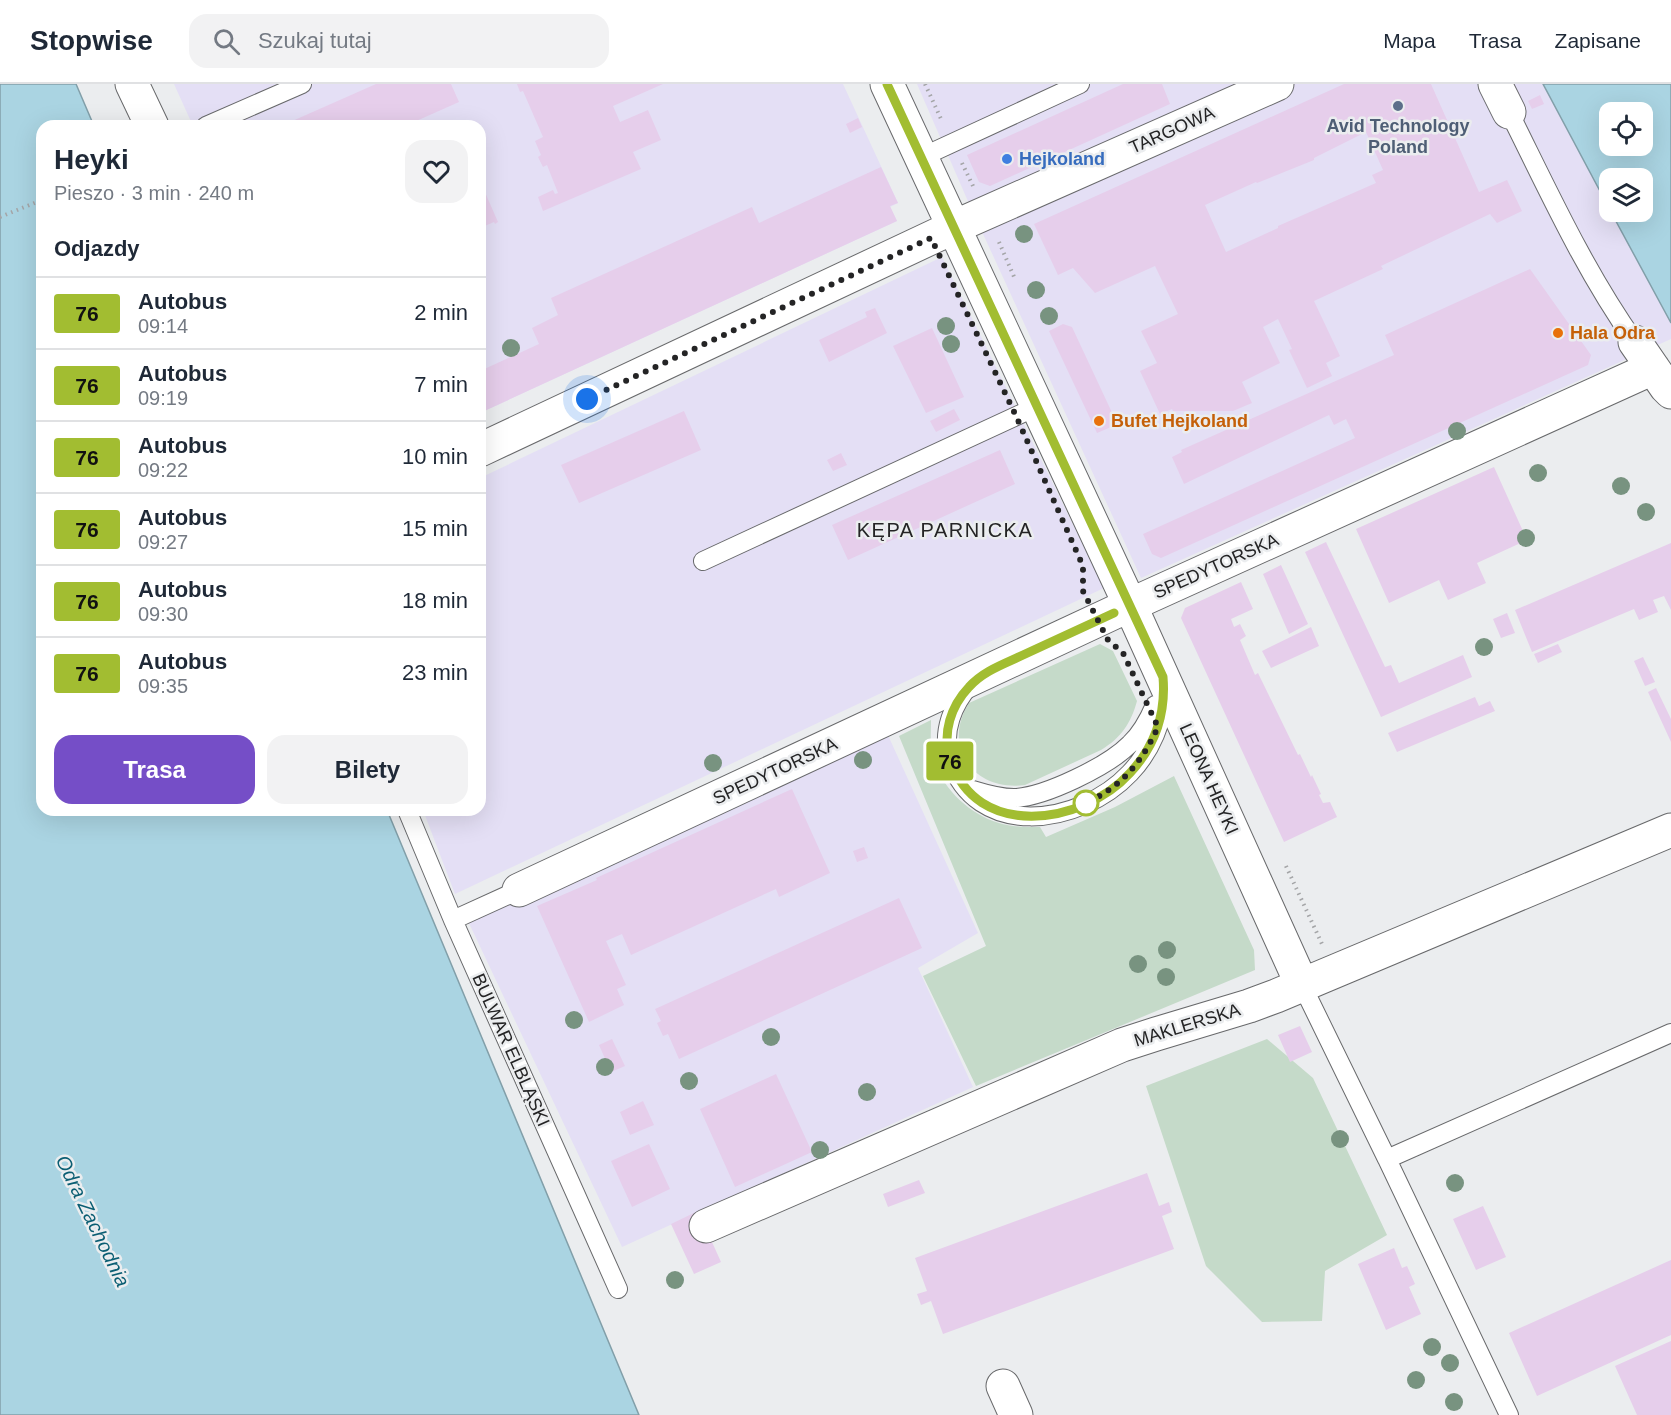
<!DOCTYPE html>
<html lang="pl">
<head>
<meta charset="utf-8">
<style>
  body { margin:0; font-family:Arial,sans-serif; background:#f2f2f3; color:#1f2937; height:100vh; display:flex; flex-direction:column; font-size:22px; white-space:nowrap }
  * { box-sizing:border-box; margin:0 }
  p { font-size:20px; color:#747a83 }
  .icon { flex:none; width:33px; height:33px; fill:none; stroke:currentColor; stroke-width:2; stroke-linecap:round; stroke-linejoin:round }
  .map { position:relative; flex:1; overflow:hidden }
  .side { position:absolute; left:36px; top:36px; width:450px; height:696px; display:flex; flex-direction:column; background:#fff; border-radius:18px; box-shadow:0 6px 24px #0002 }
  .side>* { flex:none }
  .badge { padding:0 12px; border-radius:4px; font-size:21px; line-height:39px }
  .fabs { position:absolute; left:1599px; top:18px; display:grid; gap:12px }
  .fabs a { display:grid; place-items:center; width:54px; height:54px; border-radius:12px; background:#fff; box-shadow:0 6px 24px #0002; font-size:30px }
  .you { position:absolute; width:30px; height:30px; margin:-15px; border:4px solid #fff; border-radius:50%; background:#1a73e8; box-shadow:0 0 0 9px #1a73e833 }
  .map>.badge { position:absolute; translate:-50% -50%; box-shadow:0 0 0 3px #fff }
  h2 { padding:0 18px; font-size:22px; line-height:54px }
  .round { display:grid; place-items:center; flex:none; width:63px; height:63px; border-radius:18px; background:#f2f2f3 }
  .headline { display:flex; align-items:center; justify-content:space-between; height:102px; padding:0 18px }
  h1 { font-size:28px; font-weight:600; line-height:45px }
  .cta { display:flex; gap:12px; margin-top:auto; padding:12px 18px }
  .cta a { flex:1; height:69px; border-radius:18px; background:#754ec7; color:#fff; font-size:24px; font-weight:600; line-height:69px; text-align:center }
  .cta a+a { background:#f2f2f3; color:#1f2937 }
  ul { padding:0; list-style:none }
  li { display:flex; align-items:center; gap:18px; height:72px; padding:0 18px; border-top:2px solid #e0e1e3 }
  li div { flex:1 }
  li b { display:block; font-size:22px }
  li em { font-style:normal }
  li .badge { min-width:66px; font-weight:700; text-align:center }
  header { display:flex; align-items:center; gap:36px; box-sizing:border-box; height:84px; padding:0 30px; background:#fff; border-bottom:2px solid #e0e1e3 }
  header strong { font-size:28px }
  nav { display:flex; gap:33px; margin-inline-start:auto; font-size:21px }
  .search { width:420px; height:54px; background:#f2f2f3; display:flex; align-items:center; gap:15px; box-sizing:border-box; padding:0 21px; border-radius:18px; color:#747a83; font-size:22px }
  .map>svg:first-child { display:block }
</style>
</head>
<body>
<header>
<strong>Stopwise</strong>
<div class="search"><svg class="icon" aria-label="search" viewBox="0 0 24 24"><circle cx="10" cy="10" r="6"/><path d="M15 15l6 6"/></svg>Szukaj tutaj</div>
<nav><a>Mapa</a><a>Trasa</a><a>Zapisane</a></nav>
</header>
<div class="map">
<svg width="1671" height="1331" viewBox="0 0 1671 1331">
  <rect width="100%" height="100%" fill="#ebedef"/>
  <path fill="#e4dff5" d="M174,0h669l55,119 -8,4 7,14 -417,192v-287h-287z
    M917,0h626l66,124 1,4h2l59,111v16l-530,239 -174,-379z
    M942,173l162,331 -649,306 -32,-84h57v-332z
    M887,649l91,200 -60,35 55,119 -351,160 -154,-326z"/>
  <path fill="#c5dac9" d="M1100,560l13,7 24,50c-6,22 -16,37 -36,49l-76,35c-51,7 -84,-38 -56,-82z
    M931,636c0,10 -1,22 1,32 6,33 36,62 67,71 13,4 28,4 41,4l6,10 69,-30 59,-31 80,174 1,20 -279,116 -53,-110 63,-30 -87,-210z
    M1267,955l46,39 74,157 -62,36 -3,50 -60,1 -56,-56 -60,-180z"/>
  <path fill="#aad4e2" stroke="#829fa9" stroke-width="1.5" fill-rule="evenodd" d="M0,0h76l18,42h-52v684h345l252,605h-639z
    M1543,0h128v239l-60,-111h31v-34h-32l-1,30zM1610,28h32v34h-32z"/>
  <path fill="#e6ceeb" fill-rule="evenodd" d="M376,0h75l8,18 -54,24h-124z
    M517,0h146l-50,22 7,16 28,-12 13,30 -28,12 8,17 -98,42 -5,-14 15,-7 2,4 3,-1 -11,-28 -4,2 -5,-10 3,-2 -6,-14 8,-4 -20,-46 -3,1z
    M1123,0h39l8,20 -180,82 -11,-4 -12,-27z
    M1344,0h87l48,108 28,-12 15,31 -25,12 -7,-9 -109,52 2,3 -69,32 26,55 -14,7 6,13 -25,12 -18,-38 3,-1 -14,-30 -15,8 17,36 -38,19 10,21 -19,8h-60l-1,-2 -12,5 -20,-43 17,-8 -16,-32 37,-17 -23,-48 -60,27 -22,-25 -15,7 -24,-51zM1366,48l17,38 -11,5 4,8 -98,43v2l-52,24 -21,-47 51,-23 1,1 57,-23v-2z
    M1540,11l4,9 -12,5 -4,-8z
    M858,34l4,9 -12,6 -4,-9z
    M881,83l17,36 -8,3 7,15 -417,192v-42l59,-27 -7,-16 26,-13 -7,-17 201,-91 7,16z
    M480,97l18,41 -3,2 -1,-2 -14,6z
    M1530,185l61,86 -3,10 -427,193 -9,-4 -9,-20 212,-96 -9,-19 -12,6 -5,-10 -145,69 -12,-27 10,-5 -1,-2 213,-95 -9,-20z
    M875,224l12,25 -58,29 -10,-22 48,-23 -2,-5z
    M1063,240l9,3 43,92 -4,8 -14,6 -48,-102z
    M932,244l32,69 -38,16 -33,-67z
    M954,325l6,11 -24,12 -6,-11z
    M684,327l17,39 -122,53 -18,-38z
    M1000,366l15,34 -167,76 -16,-35z
    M841,369l6,12 -14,6 -6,-11z
    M1494,383l33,73 -50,23 9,20 -38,17 -9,-20 -50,23 -33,-74z
    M1326,458l59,125 6,-2 8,18 64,-28 9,22 -91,40 -76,-165z
    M1671,459v67l-7,-14 -11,4 5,12 -19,8 -5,-11 -102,43 -17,-42z
    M1281,481l27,59 -19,10 -26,-60z
    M1241,498l12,27 -22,10 3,8 6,-3 6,12 -6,4 15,35 3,-2 40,82 2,-1 11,23 1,-2 9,19 -2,1 4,8 7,-1 7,15 -53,25 -103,-224 4,-10z
    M1507,529l8,20 -14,5 -8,-19z
    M1311,543l8,19 -48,22 -9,-17z
    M1558,560l4,8 -24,11 -4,-9z
    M1643,573l12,25 -10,4 -11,-25z
    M1656,604l15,31v23l-23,-50z
    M1475,613l4,9 11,-5 5,10 -98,41 -9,-19z
    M792,705l38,84 -51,24 -3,-8 -145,66 -9,-21 -16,7 20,44 -9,4 7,16 -35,17 -52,-116 60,-26 -1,-2z
    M864,763l4,11 -11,4 -4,-11z
    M899,814l23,50 -243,111 -11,-25 -5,2 -6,-13 4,-2 -6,-12z
    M1300,942l12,26 -22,10 -12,-27z
    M612,955l13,27 -14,6 -12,-27z
    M776,990l36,78 -77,35 -35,-78z
    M643,1017l11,24 -24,10 -10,-23z
    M649,1060l21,45 -38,18 -21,-46z
    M1147,1089l12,33 10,-4 3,10 -10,4 12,33 -231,85 -12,-33 -10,4 -4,-11 10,-3 -12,-33z
    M919,1096l6,13 -37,14 -5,-13z
    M1483,1122l23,51 -30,13 -23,-51z
    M698,1127l23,51 -27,12 -23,-50z
    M1394,1164l8,20 5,-2 8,18 -6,3 12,27 -35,16 -28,-66z
    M1671,1176v75l-134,61 -28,-63z
    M1671,1257v74h-34l-22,-49z"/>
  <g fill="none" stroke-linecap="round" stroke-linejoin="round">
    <defs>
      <path id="service" d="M1509,28c39,78 75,158 126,230
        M206,42l96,-42
        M922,73l158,-73
        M703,477l335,-155
        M970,601c-17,19 -28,46 -21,72 26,84 131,69 181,16 21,-22 34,-52 34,-82
        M973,706c13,4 27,8 41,8 31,-1 94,-32 116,-54 12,-11 19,-25 25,-39
        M407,726l46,110 165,369
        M453,836l66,-30
        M1302,901l85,174 284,-126
        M1387,1075l122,256"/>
      <path id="minor" d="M132,0l20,42
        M887,0l243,521 172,380
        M1495,0l14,28
        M1635,258l31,45 5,5
        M480,366l474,-223 323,-143
        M519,806l611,-285 523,-237
        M706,1142l416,-181 34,-11 93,-28 27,-10 395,-166
        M1003,1302l13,29"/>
    </defs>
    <use href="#service" stroke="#68696b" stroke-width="20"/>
    <use href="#minor" stroke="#68696b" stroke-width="35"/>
    <path stroke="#a4a5a7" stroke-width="4" stroke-dasharray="1.5 4.5" stroke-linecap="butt" d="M925,0l17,37
      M962,79l11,23
      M0,133l42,-17
      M999,158l16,37
      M1286,782l36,78"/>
    <use href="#service" stroke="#fff" stroke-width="18"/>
    <use href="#minor" stroke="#fff" stroke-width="33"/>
  </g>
  <g fill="#789380">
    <circle cx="1024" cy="150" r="9"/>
    <circle cx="1036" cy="206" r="9"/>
    <circle cx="1049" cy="232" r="9"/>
    <circle cx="946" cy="242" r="9"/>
    <circle cx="951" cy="260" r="9"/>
    <circle cx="511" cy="264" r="9"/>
    <circle cx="1457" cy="347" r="9"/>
    <circle cx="1538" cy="389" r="9"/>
    <circle cx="1621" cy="402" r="9"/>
    <circle cx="1646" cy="428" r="9"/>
    <circle cx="1526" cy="454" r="9"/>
    <circle cx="1484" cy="563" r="9"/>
    <circle cx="863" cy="676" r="9"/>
    <circle cx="713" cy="679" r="9"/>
    <circle cx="1167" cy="866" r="9"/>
    <circle cx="1138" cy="880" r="9"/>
    <circle cx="1166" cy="893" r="9"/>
    <circle cx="574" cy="936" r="9"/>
    <circle cx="771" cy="953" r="9"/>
    <circle cx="605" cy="983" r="9"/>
    <circle cx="689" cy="997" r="9"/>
    <circle cx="867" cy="1008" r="9"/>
    <circle cx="1340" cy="1055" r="9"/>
    <circle cx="820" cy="1066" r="9"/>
    <circle cx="1455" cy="1099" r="9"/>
    <circle cx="675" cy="1196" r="9"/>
    <circle cx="1432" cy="1263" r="9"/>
    <circle cx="1450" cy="1279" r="9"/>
    <circle cx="1416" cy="1296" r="9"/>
    <circle cx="1454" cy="1318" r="9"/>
  </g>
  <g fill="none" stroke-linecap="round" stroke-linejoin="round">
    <defs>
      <path id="line" d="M887,0l276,593c3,36 -8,69 -33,96 -47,52 -155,68 -180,-15 -8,-25 1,-52 19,-71 14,-16 35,-23 54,-32 31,-14 61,-28 91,-42"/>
    </defs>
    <use href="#line" stroke="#fff" stroke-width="14"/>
    <use href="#line" stroke="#a2bd31" stroke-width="9"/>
    <path stroke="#242425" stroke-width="6" stroke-dasharray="0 10.8" d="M587,315l344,-161 85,178 67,150v25l25,49 15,13 35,74c-18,39 -39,62 -79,79l7,-3"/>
  </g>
  <circle fill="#5c6f8a" stroke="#ebedef" stroke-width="2" cx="1398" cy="22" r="6"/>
  <circle fill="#3f7fe0" stroke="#ebedef" stroke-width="2" cx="1007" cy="75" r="6"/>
  <g fill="#e8710a" stroke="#ebedef" stroke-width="2">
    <circle cx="1558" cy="249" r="6"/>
    <circle cx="1099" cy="337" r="6"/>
  </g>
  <circle fill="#fff" stroke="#a2bd31" stroke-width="3" cx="1086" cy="719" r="12"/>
  <g text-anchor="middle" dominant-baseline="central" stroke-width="5" stroke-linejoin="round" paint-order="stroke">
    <g font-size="18" font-weight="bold" fill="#4e5e75" stroke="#ebedef">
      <text x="1398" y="42">Avid Technology<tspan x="1398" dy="21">Poland</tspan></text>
    </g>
    <g font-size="18" fill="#242425" stroke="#ebedef">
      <text transform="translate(1172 46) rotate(-24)">TARGOWA</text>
      <text transform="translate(1216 482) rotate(-24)">SPEDYTORSKA</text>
      <text transform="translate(775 687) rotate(-25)">SPEDYTORSKA</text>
      <text transform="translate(1209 695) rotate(66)">LEONA HEYKI</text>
      <text transform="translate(1187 941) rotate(-17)">MAKLERSKA</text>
      <text transform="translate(511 966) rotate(66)">BULWAR ELBLĄSKI</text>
    </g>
    <g font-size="18" font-weight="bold" fill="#366cbe" stroke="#ebedef" text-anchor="start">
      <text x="1019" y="75">Hejkoland</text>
    </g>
    <g font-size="18" font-weight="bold" fill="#c56008" stroke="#ebedef" text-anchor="start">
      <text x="1570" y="249">Hala Odra</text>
      <text x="1111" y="337">Bufet Hejkoland</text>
    </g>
    <g font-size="20" letter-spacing="1.5" fill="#242425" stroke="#ebedef">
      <text x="945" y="446">KĘPA PARNICKA</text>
    </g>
    <g font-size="20" font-style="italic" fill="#0b5e73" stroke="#ebedef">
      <text transform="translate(93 1137) rotate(64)">Odra Zachodnia</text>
    </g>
  </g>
</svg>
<div class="fabs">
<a><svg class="icon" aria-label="locate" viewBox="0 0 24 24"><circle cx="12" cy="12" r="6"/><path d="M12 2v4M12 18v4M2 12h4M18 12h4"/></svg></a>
<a><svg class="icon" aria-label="layers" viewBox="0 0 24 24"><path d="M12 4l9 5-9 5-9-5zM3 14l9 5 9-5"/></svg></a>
</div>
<div class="you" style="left:587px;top:315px"></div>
<b class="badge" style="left:950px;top:677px;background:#a2bd31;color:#111">76</b>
<section class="side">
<div class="headline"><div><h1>Heyki</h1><p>Pieszo · 3 min · 240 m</p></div><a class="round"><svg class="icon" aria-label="heart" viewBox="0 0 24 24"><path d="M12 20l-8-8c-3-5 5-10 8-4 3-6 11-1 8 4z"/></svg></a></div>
<h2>Odjazdy</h2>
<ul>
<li><span class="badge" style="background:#a2bd31;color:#111">76</span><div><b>Autobus</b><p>09:14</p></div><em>2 min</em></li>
<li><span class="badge" style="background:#a2bd31;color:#111">76</span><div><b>Autobus</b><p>09:19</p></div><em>7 min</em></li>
<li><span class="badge" style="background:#a2bd31;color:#111">76</span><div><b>Autobus</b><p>09:22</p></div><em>10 min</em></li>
<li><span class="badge" style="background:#a2bd31;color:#111">76</span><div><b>Autobus</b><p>09:27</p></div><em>15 min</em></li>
<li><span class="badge" style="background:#a2bd31;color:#111">76</span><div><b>Autobus</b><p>09:30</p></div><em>18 min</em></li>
<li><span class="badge" style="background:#a2bd31;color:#111">76</span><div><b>Autobus</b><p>09:35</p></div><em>23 min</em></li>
</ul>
<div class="cta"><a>Trasa</a><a>Bilety</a></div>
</section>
</div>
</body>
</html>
